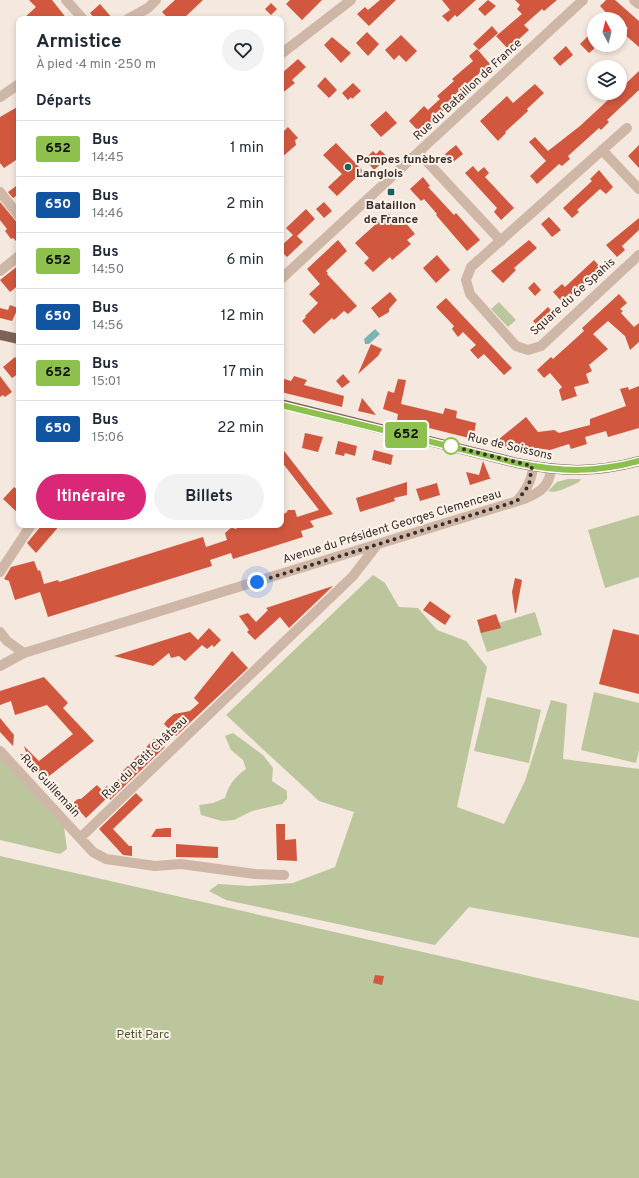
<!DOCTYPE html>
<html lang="fr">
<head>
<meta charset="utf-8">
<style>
  body { margin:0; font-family:Overpass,sans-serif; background:#f2f2f3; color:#1f2937; height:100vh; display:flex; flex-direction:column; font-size:15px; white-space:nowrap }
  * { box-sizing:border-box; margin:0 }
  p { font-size:13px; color:#747a83 }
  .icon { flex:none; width:22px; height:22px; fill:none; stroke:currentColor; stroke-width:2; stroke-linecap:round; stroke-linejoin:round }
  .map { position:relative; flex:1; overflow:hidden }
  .drawer { position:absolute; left:16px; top:16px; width:268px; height:512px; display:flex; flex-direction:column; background:#fff; border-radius:8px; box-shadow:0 2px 6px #0003 }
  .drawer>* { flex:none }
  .badge { padding:0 8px; border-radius:3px; font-size:14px; line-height:26px }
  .needle { width:26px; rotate:353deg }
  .tools { position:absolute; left:587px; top:12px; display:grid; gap:8px }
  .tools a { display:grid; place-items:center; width:40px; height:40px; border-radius:50%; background:#fff; box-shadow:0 2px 6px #0003; font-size:20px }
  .you { position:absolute; width:20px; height:20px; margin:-10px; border:3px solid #fff; border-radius:50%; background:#1a73e8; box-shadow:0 0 0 6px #1a73e833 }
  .map>.badge { position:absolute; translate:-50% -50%; box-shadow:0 0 0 2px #fff }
  h2 { padding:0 20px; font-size:15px; line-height:36px }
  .round { display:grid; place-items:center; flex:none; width:42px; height:42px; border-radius:21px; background:#f2f2f3 }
  .head { display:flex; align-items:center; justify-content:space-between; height:68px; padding:0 20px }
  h1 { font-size:19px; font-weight:700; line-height:30px }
  .primary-button { display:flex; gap:8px; margin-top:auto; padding:8px 20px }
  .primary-button a { flex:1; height:46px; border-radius:24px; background:#db2777; color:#fff; font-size:16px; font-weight:700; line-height:46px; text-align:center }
  .primary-button a+a { background:#f2f2f3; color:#1f2937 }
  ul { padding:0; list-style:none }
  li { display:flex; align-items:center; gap:12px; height:56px; padding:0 20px; border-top:1px solid #e0e1e3 }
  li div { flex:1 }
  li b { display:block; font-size:15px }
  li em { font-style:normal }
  li .badge { min-width:44px; font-weight:700; text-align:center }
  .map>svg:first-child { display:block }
</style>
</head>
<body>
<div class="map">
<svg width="639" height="1178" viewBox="0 0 639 1178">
  <rect width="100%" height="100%" fill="#f5e8de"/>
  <path fill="#bbc69c" d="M499,302l17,18 -8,7 -17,-18z
    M568,479h13l-2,3c-9,4 -22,12 -31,9l9,-9z
    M639,515v62l-34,11 -17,-58z
    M373,575l12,8 14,24 19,1 19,22 29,11 21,26 -30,140 47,17 21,-43 26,-81 16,4 -4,55 76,10v169l-170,-31 -34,38 -209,-45 -17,-9 9,-7 31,2 44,-3 42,-16 19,-55 -35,-11 -93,-86z
    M535,612l7,23 -55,17 -8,-23z
    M594,692l45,11v47l-3,13 -55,-13z
    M487,697l54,13 -12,53 -55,-12z
    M233,733l30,22 10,13 -1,13 15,10v8l-5,5 -30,7 -18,9 -12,1 -21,-6 -2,-10 14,-2 12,-5c4,-14 10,-21 21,-29l-3,-9 -12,-10 -6,-14z
    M0,755l64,72 3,22 -7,5 -60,-14z
    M0,856l639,145v177h-639z"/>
  <path fill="#79b5b3" d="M375,329l5,5 -11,10h-4l-1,-5z"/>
  <path fill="#d1583f" d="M29,0h23l15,19h-44l13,-12z
    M175,0h28l-20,19h-14l-7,-7z
    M290,0h32l-20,20 -16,-16z
    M380,0h16l-27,26 -12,-12 8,-7 3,3z
    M442,0h34l-19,17 -2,-2 -7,7 -6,-6 8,-6z
    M488,0l8,6 -11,10 -7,-7z
    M515,0h42l-13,11 -2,-2 -18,16 5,5 -21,19 -12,-13 26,-22 -5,-5 3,-4z
    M606,0h9l24,21v26l-15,-13 4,-6 -8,-7v-2l-6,-3 -2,3 -12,-13z
    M271,3l6,6 -6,6 -6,-6z
    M100,4l13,15h-18l-5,-6z
    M492,26l6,7 -19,17 -6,-6z
    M594,30v19l-5,4 -9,-9z
    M367,32l12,12 -11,12 -12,-13z
    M401,35l16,16 -11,11 -7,-7 -5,5 -9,-10z
    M332,37l19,16 -10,10 -17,-18z
    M566,46l7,9 -13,11 -7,-8z
    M477,49l13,15 -38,33 3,3 -23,22 2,1 -12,12 -13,-14 15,-15 4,4 12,-11 -3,-3 17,-15 -2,-2 21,-18 -4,-5z
    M298,59l8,8 -14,13 3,3 -14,11v-20z
    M639,71v19l-32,30 2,2 -8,8 -2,-2 -31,28 2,3 -8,7 -3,-2 -22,20 -7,-8 16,-15 -17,-19 6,-5 13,14 32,-25 28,-26 -2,-2 6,-5h8v-4z
    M325,77l12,13 -8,8 -12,-12z
    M353,83l8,8 -9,8 -1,-2 -3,3 -6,-7z
    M535,84l9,9 -17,16 1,2 -23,21 1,1 -8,8 -18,-20 27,-25 6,7z
    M19,106v52l-15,10 -4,-5v-46z
    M386,111l11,12 -16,14 -11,-12z
    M288,127l10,11 -3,2 1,5 -15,13v-24z
    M336,143l27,28 -26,25 -9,-9 14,-13 -19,-19z
    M456,145l7,9 -11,9 -7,-9z
    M639,145v23l-11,-12z
    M380,150l8,7 -14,13 -9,-11 8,-8 3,3z
    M473,166l5,6 6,-5 5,6 -4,4 29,31 -13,12 -7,-8 3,-4 -32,-35z
    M599,170l14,17 -7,7 -6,-5 -23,21 2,2 -7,6 -9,-10 29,-27 -2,-2z
    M423,177l7,9 -2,1 26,28 2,-2 24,27 -13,11 -31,-36 1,-1 -13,-15 -3,2 -11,-12z
    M19,184v10l-6,4 -5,-6z
    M0,202l19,23v19l-6,-6 -2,1 -6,-8 2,-2 -7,-9z
    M324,202l8,9 -8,7 -8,-9z
    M306,209l9,10 -18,17 6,6 -16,15 -6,-6v-5l12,-11 -7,-7z
    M388,213l6,6 5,-4 16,19 -8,6 4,4 -19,16 -2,-3 -17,15 -9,-9 5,-5 -14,-15z
    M549,217l12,13 -9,7 -11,-13z
    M639,218v12l-17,16 3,4 -8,7 -11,-12z
    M338,240l9,11 -21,20 2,2 -1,1 30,32 -9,8 -4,-3 -10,9 -2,-2 -18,16 -12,-13 4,-4 -1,-1 13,-13 -9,-9 11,-10 -13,-15z
    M529,240l8,8 -23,20 2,2 -13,13 -12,-12z
    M437,255l13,15 -14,13 -13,-15z
    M594,260l7,8 -38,35 -10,-11 9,-8 3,3z
    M19,265v20l-9,7 -10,-12z
    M534,282l7,8 -6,6 -7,-8z
    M390,292l7,8 -8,9v3l-10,6 -8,-10z
    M619,294l8,9 -7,6 3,2 -2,2 13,14 5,-4v19l-9,8 -5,-14 -17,-15 -15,13 15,15 -19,16 3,6 -6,3 3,9 -15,4 3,9 -15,5 -3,-11 3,-3 -12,-14 -6,5 -7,-8 14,-13 2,2 31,-28 -2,-3z
    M446,298l66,70 -8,7 -20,-21 -6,5 -8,-9 6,-5 -13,-13 -5,5 -6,-8 2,-3 -18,-19z
    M10,305l8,3 -6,13 -12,-3v-10l8,2z
    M548,307l7,8 -15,14 -7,-8z
    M371,344l11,5 -4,7 -20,18z
    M15,357l4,5v11l-7,5 -9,-11z
    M343,374l7,8 -8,6 -6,-7z
    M0,376l12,16 -7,5 -2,-2 -3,2z
    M294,376l13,4 -3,5 40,11 -2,11 -61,-15v-14l10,3z
    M398,379l8,1 -5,24 42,10 2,-6 12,3 -1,7 20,5 -3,16 -76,-19 1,-6 -15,-5 5,-18 6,2z
    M639,386v42l-31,9 -2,-6 -21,6 2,7 -16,5 -2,-5 -19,6 -21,-3 -1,5 -35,-8 33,-27 12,15 16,-2 5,3 31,-8v-6l36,-13 -6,-17 8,-2 1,3z
    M362,398l14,17 -18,-4z
    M305,433l18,4 -5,15 -16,-4z
    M338,441l19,5 -2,10 -10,-3 -1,3 -9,-2z
    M281,447l52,67 -23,7 4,6 -13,4 2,6 -70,22 -2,-6 -21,7 2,6 -164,51 -8,-25 -25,8 -6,-19 -5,-2 7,-12 23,-6 4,10 2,-1 4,14 14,-4 1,2 144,-45 3,10 21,-7 -2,-7 7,-6 3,2 10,-4h36v-11l5,-1 2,-3h7l2,7 22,-7 -38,-49z
    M374,450l19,5 -2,10 -19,-5z
    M483,461l7,17h2l-22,7 -4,-13 13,3z
    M407,482v13l-13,3 1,3 -35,11 -4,-14z
    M437,483l3,12 -20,6 -4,-12z
    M14,487l5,4v23l-16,-15z
    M42,525h18l-24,28 -9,-10z
    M515,578l7,2 -6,33h-1l-3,-21z
    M333,586l-44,42 -9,-11 -25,23 -8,-8 2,-2 -10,-14 9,-3 8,9 12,-12 -2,-2z
    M430,601l21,15 -6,9 -22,-15z
    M496,614l5,14 -20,5 -4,-13z
    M209,628l12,12 -7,7 -2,-2 -5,4 -5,-4 -17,16 -6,-5 -8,2 -2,-5 -16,13 -39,-10 76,-24 8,8z
    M613,629l26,6v59l-40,-10z
    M232,651l16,17 -72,68 -12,-12 3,-4 7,-6 16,-3 9,-8 -5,-5 4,-5z
    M44,677l24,26 -5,5 31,33 -50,39 -24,-26 7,1 -3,-9 15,15 34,-27 -26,-29 -32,10 -4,-14 -11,4v-14z
    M0,718l14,17 -1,11 -13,-14z
    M155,738l10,9 -55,53 -2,-3 -22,21 -11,-12 -1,-4 4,-3h3l16,-14 5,5 5,-4 2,2 14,-13 -2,-2z
    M136,793l7,7 -30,29 16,17h3v10l-9,-1 -24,-26z
    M276,824h9v16l11,-1 1,22 -20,-1z
    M166,828h5v9h-20l5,-8z
    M176,844l42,3v11l-42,-1z
    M375,975l9,1 -2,9 -9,-2z"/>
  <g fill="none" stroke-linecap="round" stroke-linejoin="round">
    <path stroke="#cfb7a8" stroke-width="10" d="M66,0l17,19
      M634,0l5,4
      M128,19l20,-11 8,-8
      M281,54l70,-54
      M0,97l19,-13
      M627,128l-156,139 -5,13 4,14 46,52 12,4 13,-4 98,-91
      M602,150l37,39
      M419,153l82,88
      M0,192l19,24
      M0,271l19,-15
      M281,279l302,-279
      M517,501c9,-11 15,-20 16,-35
      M0,572l31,-47
      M0,632l7,9 17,12
      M0,666l24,-13 500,-154c15,-6 25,-12 27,-29
      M0,751l93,101 13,7 49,7 26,-2 74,10 29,1
      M80,838l273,-262 24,-31"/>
    <path stroke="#7e6258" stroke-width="10" d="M0,335l19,4
      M281,404l236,59c44,9 78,10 122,-2"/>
  </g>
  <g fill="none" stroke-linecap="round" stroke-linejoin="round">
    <defs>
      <path id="line" d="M281,405l236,58c44,9 78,10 122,-2"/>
    </defs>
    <use href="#line" stroke="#fff" stroke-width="9"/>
    <use href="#line" stroke="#8dc04c" stroke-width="6"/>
    <path stroke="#3b2d29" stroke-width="4" stroke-dasharray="0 7.2" d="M257,582l260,-81 12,-16 3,-19 -81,-20"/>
  </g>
  <g fill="#1a6161" stroke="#fcf3eb" stroke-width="1.5">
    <circle cx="348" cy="167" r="4"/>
    <rect x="387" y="188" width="8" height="8" rx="2"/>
  </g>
  <circle fill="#fff" stroke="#8dc04c" stroke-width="2" cx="451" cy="446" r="8"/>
  <g text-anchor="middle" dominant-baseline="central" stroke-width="4" stroke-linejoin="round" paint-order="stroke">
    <g font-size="12" fill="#3b2d29" stroke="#fcf3eb">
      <text transform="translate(468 90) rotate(-43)">Rue du Bataillon de France</text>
      <text transform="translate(573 297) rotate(-42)">Square du 6e Spahis</text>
      <text transform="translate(510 447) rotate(13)">Rue de Soissons</text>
      <text transform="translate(392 527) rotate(-17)">Avenue du Président Georges Clemenceau</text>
      <text transform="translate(145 758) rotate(-44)">Rue du Petit Château</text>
      <text transform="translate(50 786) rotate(47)">Rue Guillemain</text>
    </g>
    <g font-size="12" font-weight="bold" fill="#3b2d29" stroke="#fcf3eb" text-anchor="start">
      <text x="356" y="160">Pompes funèbres<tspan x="356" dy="14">Langlois</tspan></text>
      <text x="391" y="206" text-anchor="middle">Bataillon<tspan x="391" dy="14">de France</tspan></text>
    </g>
    <g font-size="12" fill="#4d5c2a" stroke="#fcf3eb">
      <text x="143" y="1035">Petit Parc</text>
    </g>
  </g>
</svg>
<div class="tools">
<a><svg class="needle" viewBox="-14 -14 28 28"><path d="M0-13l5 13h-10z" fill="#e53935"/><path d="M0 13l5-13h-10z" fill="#747a83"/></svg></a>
<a><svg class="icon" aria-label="layers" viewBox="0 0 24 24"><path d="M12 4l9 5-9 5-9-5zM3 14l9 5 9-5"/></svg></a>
</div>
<div class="you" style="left:257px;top:582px"></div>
<b class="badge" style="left:406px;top:435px;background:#8dc04c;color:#111">652</b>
<section class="drawer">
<div class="head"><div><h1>Armistice</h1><p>À pied · 4 min · 250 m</p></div><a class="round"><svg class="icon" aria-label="heart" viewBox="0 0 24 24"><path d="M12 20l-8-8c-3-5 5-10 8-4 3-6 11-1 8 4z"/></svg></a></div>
<h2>Départs</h2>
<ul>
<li><span class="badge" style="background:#8dc04c;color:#111">652</span><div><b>Bus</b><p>14:45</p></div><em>1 min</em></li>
<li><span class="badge" style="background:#1154a0;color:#fff">650</span><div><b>Bus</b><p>14:46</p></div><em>2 min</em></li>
<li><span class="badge" style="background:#8dc04c;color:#111">652</span><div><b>Bus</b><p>14:50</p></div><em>6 min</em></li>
<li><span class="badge" style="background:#1154a0;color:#fff">650</span><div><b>Bus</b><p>14:56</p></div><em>12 min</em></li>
<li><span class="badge" style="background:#8dc04c;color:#111">652</span><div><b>Bus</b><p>15:01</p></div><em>17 min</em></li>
<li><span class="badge" style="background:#1154a0;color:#fff">650</span><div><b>Bus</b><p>15:06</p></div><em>22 min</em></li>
</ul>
<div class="primary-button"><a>Itinéraire</a><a>Billets</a></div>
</section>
</div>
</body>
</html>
